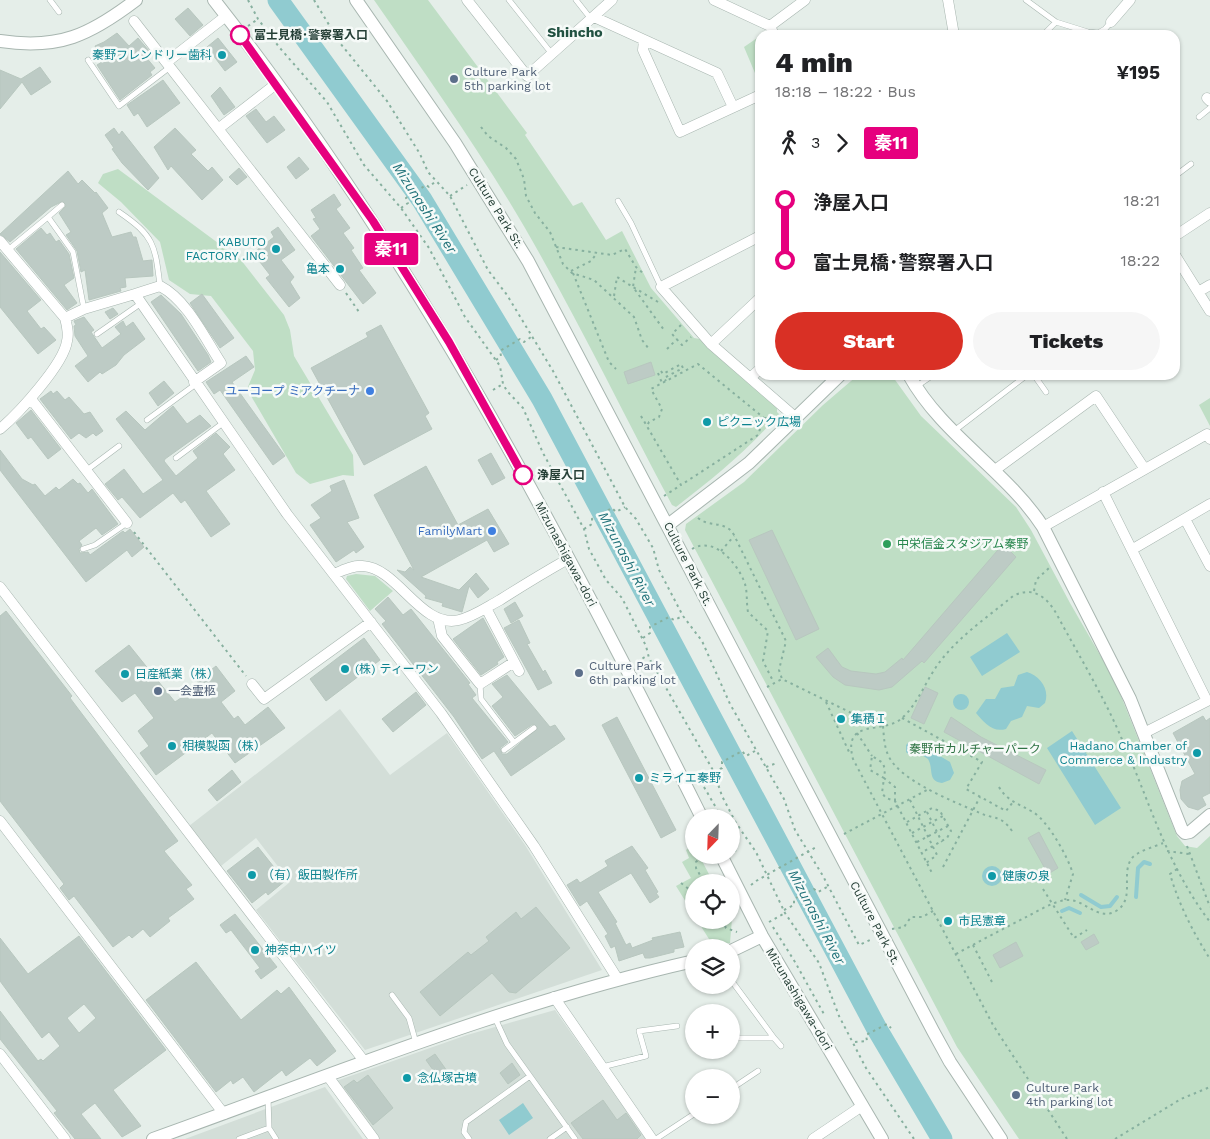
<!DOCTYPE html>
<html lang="en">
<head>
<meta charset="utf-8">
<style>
  body { margin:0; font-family:"Work Sans","Noto Sans JP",sans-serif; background:#f6f6f6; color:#202124; height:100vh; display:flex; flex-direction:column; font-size:19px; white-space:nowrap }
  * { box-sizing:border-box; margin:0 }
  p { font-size:16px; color:#757577 }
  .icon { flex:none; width:28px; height:28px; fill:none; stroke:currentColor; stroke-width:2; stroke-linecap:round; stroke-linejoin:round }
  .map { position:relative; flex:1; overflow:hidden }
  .details { position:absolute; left:755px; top:30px; width:425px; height:350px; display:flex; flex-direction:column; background:#fff; border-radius:15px; box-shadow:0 1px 4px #0004 }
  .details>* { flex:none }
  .badge { padding:0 10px; border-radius:4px; font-size:18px; line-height:32px }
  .needle { width:32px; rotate:203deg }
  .tools { position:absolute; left:685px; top:809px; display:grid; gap:10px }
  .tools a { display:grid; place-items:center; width:55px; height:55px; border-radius:50%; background:#fff; box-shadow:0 1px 4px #0004; font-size:25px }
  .map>.badge { position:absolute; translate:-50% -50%; box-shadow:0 0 0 2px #fff }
  .legs { display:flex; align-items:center; gap:8px; height:55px; padding:0 20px; font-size:16px }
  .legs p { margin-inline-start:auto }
  .summary { display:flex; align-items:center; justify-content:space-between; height:85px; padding:0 20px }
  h1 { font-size:28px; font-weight:800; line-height:38px }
  .button { display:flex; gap:10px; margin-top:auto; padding:10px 20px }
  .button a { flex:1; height:58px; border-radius:30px; background:#d93025; color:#fff; font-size:20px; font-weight:800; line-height:58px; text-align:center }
  .button a+a { background:#f6f6f6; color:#202124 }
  ul { padding:0 20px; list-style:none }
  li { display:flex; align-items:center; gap:18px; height:60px; font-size:19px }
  li i { display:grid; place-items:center; width:8px; height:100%; margin:0 6px; background:currentColor }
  li i::after { content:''; width:12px; height:12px; margin:-6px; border:4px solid; border-radius:50%; background:#fff }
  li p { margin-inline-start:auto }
  li:first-child i { background:linear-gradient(#0000 50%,currentColor 0) }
  li:last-child i { background:linear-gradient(currentColor 50%,#0000 0) }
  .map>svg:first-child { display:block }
</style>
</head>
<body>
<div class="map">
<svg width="1210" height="1139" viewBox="0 0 1210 1139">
  <rect width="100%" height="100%" fill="#e5eee9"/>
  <path fill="#d3ded8" d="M340,709l50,66 57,-42 78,112 77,125 -237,80 -109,-140 34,-28 -34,-44 -35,28 -32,-40z
    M555,1010l91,129h-268l-42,-58 131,-46z
    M325,1087l38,52h-178z"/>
  <path fill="#bfdec5" d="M374,0h54l99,133 -2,2 48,71 9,-4 24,38 16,-9 29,57 43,50 6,1 77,68v5l2,2c-32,37 -64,63 -103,93l-4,-2c-49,-92 -95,-187 -147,-277 -46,-79 -99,-153 -151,-228z
    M760,36v49l-16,-38z
    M118,169l123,91 43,55 6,15 4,26 59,99 1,21 -11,-1 -33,9 -14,-11 -49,-84 8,-19 -2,-19 -42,-55 -21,-2 -21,-14 -9,-38 -39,-40 -23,-19 5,-9z
    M858,375h30l5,2 28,39 95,91 15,23 39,73 45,78 62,155 8,10 12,2 13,-12v303h-191l-62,-92 -272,-517 1,-6 58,-42 79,-77z
    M1210,398v28l-11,-21z
    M356,574l19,2 18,15 -23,20 -24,-32 1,-3z
    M693,845l1,10h5l14,27h-19v33l-18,-29 15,-8 -9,-16 7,-4 -3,-8z
    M731,917l1,2 -2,24 -16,4 -17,-27h34z"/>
  <path fill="#90cbd0" d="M1007,633l13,19 -38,24 -12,-19z
    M1027,672c13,4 23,17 18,31l-6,5 -12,-2 -5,11 -11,4 -5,8c-14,4 -22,-7 -30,-16l10,-14h9l6,-11 13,-2 4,-11z
    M953 702a8 8 0 1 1 16 0a8 8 0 1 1-16 0Z
    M1072,731l49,77 -26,17 -48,-77z
    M909,742h7l34,20 4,11 -4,7 -8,3c-15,-2 -8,-14 -14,-24l-6,-4h-13l-3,-3v-7z
    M982 876a10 10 0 1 1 20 0a10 10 0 1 1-20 0Z
    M523,1103l10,15 -24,17 -10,-15z"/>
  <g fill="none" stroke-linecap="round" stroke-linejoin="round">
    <path stroke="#90cbd0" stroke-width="4" d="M1081,895l20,12 9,-1 7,-9
      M1136,897l2,-29 6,-6 6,2
      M1062,911l7,-3 11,5"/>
    <path stroke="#90cbd0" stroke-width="21" d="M278,0l144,200 120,199 335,630 65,110"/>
  </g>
  <path fill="#bdcbc5" stroke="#b8c7bf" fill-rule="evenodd" d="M188,8l15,17 -13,11 -15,-17z
    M117,33l12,13 9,-8 12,14 -5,4 10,12 -5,4 2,3 -32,25 -23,-35 5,-3 -7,-16 9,-4z
    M218,38l19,24 -12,9 -18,-24z
    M40,67l11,15 -20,13 -9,-13 -22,27v-39l21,9z
    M163,80l17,23 -33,24 -9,-14 -4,3 -7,-11z
    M220,87l15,20 -11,8 -13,-19z
    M256,109l10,13 8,-6 11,14 -18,13 -21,-27z
    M114,128l5,7 3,-4 37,47 -11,12 -26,-27 -10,-14 2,-1 -9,-13z
    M175,128l21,22 -5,4 17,17 4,-4 11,13 -21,20 -31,-34 -3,4 -14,-23z
    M299,157l10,12 -13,10 -9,-12z
    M239,168l8,9 -10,8 -8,-8z
    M68,171l10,13 4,-4 13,13 1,-1 12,16 -6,5 10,24 19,-5 2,5h3l7,24 9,-1 1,16 -28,2 1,9 -6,1 1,3 -32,9 -4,-30 -4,2 -4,-21 -11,-16 5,-3 -12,-19 7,-7 -3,-5 -12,6 -41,35 -10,-8z
    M334,194l7,11 -5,4 14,19 -7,5 11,15 -3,2 12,18 -4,2 17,23 -13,11 -52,-68 9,-7 -7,-10 3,-1 -5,-8z
    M278,227l17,23 -14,10 13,17 -4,5 10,16 -11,9 -23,-29 4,-3 -17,-22 21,-16 -3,-5z
    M41,228l6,7 3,-2 6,9 3,-2 10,14 5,24 -10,7 13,18 -10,7 -51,-61z
    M0,252l41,48 -14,11 14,18 3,-2 12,13 -18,14 -38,-47z
    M202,294l32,44 -14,10 -30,-45z
    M161,295l20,19 27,41 3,7 -13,9 -47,-69z
    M113,308l5,6 -8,5 -5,-7z
    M84,317l10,13 -3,2 11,16 19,-14 -6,-7 8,-6 3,6 7,-5 12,17 -21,16 -8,10 -14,9 -2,-2 -12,10 -13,-16 13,-10 -13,-20 -1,-10 2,-1 -2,-4z
    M381,325l48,88 -4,3 7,13 -68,36 -53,-97 57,-31 -2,-4z
    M246,356l8,11 -22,15 53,74 -12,9 -53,-75 -6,4 -8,-12z
    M651,362l4,13 -27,9 -4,-12z
    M164,381l10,12 -16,13 -9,-13z
    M51,391l2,3 4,-3 8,9 4,-3 15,17 6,-2 13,19 -7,5 -3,-3 -7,5 -7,-5 -8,6 -31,-40z
    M173,406l14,18 13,-9 11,11 -46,33 -1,2 12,15 22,-18 -5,-7 23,-18 14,14 -7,7 12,16 -29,21 24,33 -19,13 -26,-37 -4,3 -8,-10 -33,25 -18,-21 -4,3 -13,-16 19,-15 19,25 20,-14 -47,-61 10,-8 19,19z
    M31,410l30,39 -13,10 -17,-22 -3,2 -12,-16z
    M0,450l22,29 11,6 2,-1 10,12 11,-9 3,3 14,-11 5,5 2,-1 8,10 4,-4 26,35 -16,11 -6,-7 -17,13 3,4 -3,4 1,4 8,-1 2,3 33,-24 2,2 5,-4 14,18 -12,10 -5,-7 -41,32 -86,-112z
    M491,453l14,25 -13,7 -14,-25z
    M426,466l32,59 30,-16 21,35 -15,8 -7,-12 -66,37 38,13 17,-17 13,16 -11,9 -9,-12 -7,26 -20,-6 1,-3 -18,-5 1,-2 -29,-26 8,2 5,-5 4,3 -40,-75z
    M344,480l15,38 -12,4 17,25 -8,6 -2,-3 -18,12 -26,-37 11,-7 -10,-13 21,-14 -2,-5z
    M772,530l47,99 -23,11 -47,-100z
    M1003,544l13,13 -92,106 -2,-2 -30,26 -13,3 -34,-5 -12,-8 -17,-20 12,-9 14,19 9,4 25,3 9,-2 17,-14 1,2z
    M388,597l15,18 8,-6 59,74 -2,1 8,11 -4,3 36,44 -8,6 2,6h5l31,-26 -5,-4 -18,12 -23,-30 11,-9 -11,-13 15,-9 43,52 5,-2 10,14 -54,37 -17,-25 -12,8 -28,-42 -72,-93 4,-3 -11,-12z
    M515,602l8,14 -12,7 -7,-14z
    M6,611l66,85 -2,2 108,143 -14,10 28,34 -6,4 8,10 -26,19 2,3 -20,16 -7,-8 -11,9 -3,-3 -16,12 -39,-51 -5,4 -9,-12 4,-4 -64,-83v-185z
    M483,618l21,39 -7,5 1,2 -17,11 -28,-36z
    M519,620l11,23 -3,1 16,28 2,-2 7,13 -14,7 -34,-62z
    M364,638l16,22 -54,41 -16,-22z
    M129,645l46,57 25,-17 -3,-4 19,-15 19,25 -14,11 13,17 4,-3 7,9 23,-18 17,21 -50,35 -23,-30 -56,42 -16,-22 9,-7 -11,-15 16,-13 -19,-25 -13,9 -27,-31z
    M925,687l13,6 -14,31 -13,-6z
    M416,692l10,13 -33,27 -11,-13z
    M1203,716l3,5 4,-3v75l-8,4 4,8 -8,5 -10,-3 -7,-8 -1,-9 2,-9 13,-7 -22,-41z
    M617,717l59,113 -15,8 -59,-113z
    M951,717l30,20 65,33 -7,14 -95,-52z
    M232,770l9,12 -24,19 -9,-11z
    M1039,832l19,36 -10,6 -20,-36z
    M632,846l16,22 -3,2 13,22 -2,1 3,4 -9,6 -19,-30 -33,19 19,30 -2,1 11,22 4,-2 2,5 21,-8 -1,-2 28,-6 4,15 -10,2v3l-24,6h-5l-2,-5 -24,8 -4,-15 -4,2 -6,-12 3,-2 -21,-33 -7,5 -13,-21 10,-6 3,4 28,-17 -3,-5z
    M258,847l27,34 -17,14 -2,-3 -14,11 -25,-32z
    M536,907l34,41 -54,45 -7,-1 -17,-19 -52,43 -20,-24 48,-40 3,3 18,-14 -3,-4 30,-25 5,7z
    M235,914l42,53 -16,12 -6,-8 5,-3 -29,-38 -5,3 -6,-8z
    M1094,934l5,9 -13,7 -5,-8z
    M79,936l87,114 -53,40 28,36 -19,11 -27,-34 -14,11 20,25h-26l-21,-26 3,-2 -57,-72v-28l38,50 3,-2 2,2 17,-15 -11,-14 -7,6 -42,-57v-43l28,36zM84,1004l12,14 -17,15 -12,-15z
    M1016,942l7,14 -23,12 -7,-13z
    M196,962l45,58 36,-30 4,4 8,-7 47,64 -19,15 -7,-8 -24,18 -4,-6 -28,22 -11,-15 -10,7 -2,-4 -15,12 -70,-92z
    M435,1054l17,24 -9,6 -17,-24z
    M512,1063l8,12 -12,9 -8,-11z
    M368,1075l25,33 -20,17 -29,-38 10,-7 3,3z
    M603,1100l14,20 9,-7 15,22 -4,4h-54l-12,-16z"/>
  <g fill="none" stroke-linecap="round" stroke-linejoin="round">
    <defs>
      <path id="service" d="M50,0l9,12
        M509,0l43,54
        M576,0l15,19
        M1026,0l30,22 32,10 10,1 7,-4 6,-7
        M1043,35l13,-13
        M88,60l31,46 51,-39
        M1199,117l11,-9
        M1175,176l16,-12
        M618,201l13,22 30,64
        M119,212c35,24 36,32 41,74
        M48,217l14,-12
        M8,250l40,-33 25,35 11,57
        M97,334l43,-30
        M1034,375l12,17
        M917,386l16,-11
        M147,420l49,-36
        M954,431l73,-56
        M176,458l47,-35
        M87,470l32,-24
        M83,549l12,-4 32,-22
        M480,684l1,15 32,42
        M504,750l30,-22
        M731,980l43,58h-43
        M392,995l17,23 7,25
        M495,1018l12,26 68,95
        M774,1038l7,8
        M602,1067l44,-11 -7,-25 38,-5
        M731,1089l27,-18
        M269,1128l7,11
        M239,1139l30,-11 -1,-30
        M469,1139l-5,-7 2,-10 64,-46
        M550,1139l17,-12
        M656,1139l38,-25"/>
      <path id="minor" d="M467,0l60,76 85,-76
        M714,0l56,26 4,9
        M948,0l6,35
        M594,17l123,56 16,34
        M134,21l206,264
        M1111,22l19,-22
        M770,26l35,-26
        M644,40l-1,10 37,82 80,-37
        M167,62l59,-46
        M1207,98l3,3
        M218,129l58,-45
        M760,236l-99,51 50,57 84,73
        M1175,236l35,-23
        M0,241l65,77c2,8 4,15 2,23 -3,23 -49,73 -67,88
        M1175,255l35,56
        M1198,292l12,-7
        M135,294l25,-8c27,14 44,51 61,77l-27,19
        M65,318l19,-9 51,-15 152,220 154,199 93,133 83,132
        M711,344l49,-46
        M750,378l10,-9
        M31,399l96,124
        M995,470l101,-74 48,72
        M1103,492l104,209 -63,32
        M1185,519l25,47
        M1043,527l164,-93 3,5
        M1133,549l77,-45
        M334,574c9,-4 19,-9 29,-8 35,2 58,63 96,54 14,-3 28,-13 41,-20 22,-14 45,-28 68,-41
        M0,587l364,474
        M486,608l33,63
        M438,618l4,18 38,48 34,-22
        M252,684l12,15 107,-77
        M0,821l224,293
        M554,997l98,142
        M0,1054l65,85
        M327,1075l47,64
        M813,1139l49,-33"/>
      <path id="tertiary" d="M214,0c197,250 346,533 488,818
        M356,0l99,143 73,118 405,770 17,31 51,77
        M0,41c59,9 90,-6 136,-41
        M909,375c33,60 97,95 134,152l87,172 52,131 3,3 5,-1 20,-17
        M668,525l81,-62 91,-88
        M721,855l41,81 120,203
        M731,951l31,-15
        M153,1139c179,-64 355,-136 541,-178"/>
    </defs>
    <use href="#service" stroke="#a8b6b0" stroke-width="6"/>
    <use href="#minor" stroke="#a8b6b0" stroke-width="11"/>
    <use href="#tertiary" stroke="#a8b6b0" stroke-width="14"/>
    <path stroke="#87b09f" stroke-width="2" stroke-dasharray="2.5 4" stroke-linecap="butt" d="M248,0l10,19 21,28 48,55 37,63 37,43 28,40 36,69 35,49 3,18 4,7 16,17 20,45 41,76 5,20 17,31 16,18 24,48 3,12 65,114 8,24 14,27 20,29 29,61 34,50 20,53 27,52 48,71
      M314,0l26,43 47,58 33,53 8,18 22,24 38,74 19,25 46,76 72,136 11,12 17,29 6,22 24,46 19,25 28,63 54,95 11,31 28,46 36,69 11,-5
      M248,26l10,-7
      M481,127l7,9 18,12 10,11 8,20 2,17 9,17 15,19 13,32 9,9 22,7 40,37 8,23 7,9
      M450,196l17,-11
      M401,208l7,-5 -2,-5 20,-13 3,2 7,-6
      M556,247l56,8 13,-6 11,18 8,7
      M571,271l20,-10 6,-8
      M573,273l36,89 7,7
      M346,293l13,19
      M614,296l3,-19 16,10 3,-20
      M658,302l-25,-15 31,43
      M681,325l-9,9 10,11 9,-8
      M667,349l10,-10
      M496,360l5,-4 -1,-5 20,-12 4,3 7,-5
      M661,371l2,3 18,-10 2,4 -19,10 2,3
      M658,373l4,10
      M493,390l10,-6
      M641,416l40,69 77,-50 6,-17 -66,-54 -47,25 11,20 -3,8 -10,5 -2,4
      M764,418h13
      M664,496l17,-11
      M698,518c12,10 28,2 36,17l52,106 -7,29 3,9 94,46
      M584,529l8,-5v-5l20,-11 4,4 9,-5
      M134,532l112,144
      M692,549c22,-13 44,13 52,32 4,10 2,21 4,31l20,19 -5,30 11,22
      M721,551l13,-15
      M1034,591l2,-11 13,-12
      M643,638l7,-5v-6l19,-10 5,3 9,-4
      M637,662l11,-7
      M767,687l15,-8
      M826,702l24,52
      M902,718l80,44 -16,27 40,22 7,-9
      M883,726c1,11 1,21 6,31 13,25 66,45 91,56 16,7 21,2 32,18
      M857,733l15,23
      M766,767l11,-4
      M714,772l8,-4v-6l20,-11 4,5 9,-5
      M704,787l18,31
      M999,787c8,14 20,17 34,25 15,9 35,45 40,62l-8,26
      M910,800l27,55 -11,8
      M895,801v-14l-11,-9 1,-8 -2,-7 -11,-7 -2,14 14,8 -2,15 4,5 9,3 37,72
      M927,812l15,30
      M907,822l25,-14 8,3 11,20 -4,7 -26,15
      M912,833l31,-17
      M844,834l83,-44
      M917,842l31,-16
      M731,844l5,8 -2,3
      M1187,846l23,61
      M1167,851l22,3
      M702,856l-6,6v6l8,14
      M943,867l37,-70
      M1177,869l-7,5c9,31 23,58 40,85
      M681,883l13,10
      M751,885l5,-4
      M1043,889l31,49 13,-8
      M784,910l10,-5v-6l20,-10 4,3 11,-6
      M722,920l4,8 11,4
      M769,922l16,-9
      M773,927l22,35 30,54
      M892,929l12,-2 7,-10h11l11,-6
      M973,945l20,39
      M956,954c22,-12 45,-24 68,-36 13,-6 27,-16 42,-18 18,-2 32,22 50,11 20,-12 4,-37 16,-53 6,-7 22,-11 31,-15
      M855,1042l12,-1 -1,-6 21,-11 4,4
      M1067,1139l-74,-114 -140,-266c-11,-42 31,-24 49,-41 17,-15 25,-41 40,-59 20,-25 47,-43 71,-63 19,-10 33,0 43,17 22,41 47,82 65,124 29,65 45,127 89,185
      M1115,1139l66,-40 29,-12"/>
    <use href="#service" stroke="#fff" stroke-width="5"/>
    <use href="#minor" stroke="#fff" stroke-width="10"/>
    <use href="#tertiary" stroke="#fff" stroke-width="12"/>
    <path stroke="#87b09f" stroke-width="2" stroke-dasharray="2.5 4" stroke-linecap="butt" d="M756,881l62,-35"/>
  </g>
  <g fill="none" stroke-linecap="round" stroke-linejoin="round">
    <defs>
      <path id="line-1" d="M240,35l133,186 76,121 74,133"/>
    </defs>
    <use href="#line-1" stroke="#fff" stroke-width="11"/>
    <use href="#line-1" stroke="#e6007e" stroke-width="8"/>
  </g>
  <g fill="#fff" stroke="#e6007e" stroke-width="2.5">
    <circle cx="240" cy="35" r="9"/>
    <circle cx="523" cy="475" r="9"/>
  </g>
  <g fill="#0f9aa8" stroke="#f6faf8" stroke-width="2">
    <circle cx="222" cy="55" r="5"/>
    <circle cx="276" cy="249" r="5"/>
    <circle cx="340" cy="269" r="5"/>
    <circle cx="707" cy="422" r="5"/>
    <circle cx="345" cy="669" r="5"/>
    <circle cx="125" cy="674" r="5"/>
    <circle cx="841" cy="719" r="5"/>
    <circle cx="172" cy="746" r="5"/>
    <circle cx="1197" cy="753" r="5"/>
    <circle cx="639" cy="778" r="5"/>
    <circle cx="252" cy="875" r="5"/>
    <circle cx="992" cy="876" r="5"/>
    <circle cx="948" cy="921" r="5"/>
    <circle cx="255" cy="950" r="5"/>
    <circle cx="407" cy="1078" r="5"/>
  </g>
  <g fill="#5c6f8a" stroke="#f6faf8" stroke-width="2">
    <circle cx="454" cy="79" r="5"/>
    <circle cx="579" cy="673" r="5"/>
    <circle cx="158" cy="691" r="5"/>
    <circle cx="1016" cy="1095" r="5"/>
  </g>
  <g fill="#3f7fe0" stroke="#f6faf8" stroke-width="2">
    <circle cx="370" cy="391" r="5"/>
    <circle cx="492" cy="531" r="5"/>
  </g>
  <circle fill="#2e9e5b" stroke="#f6faf8" stroke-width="2" cx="887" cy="544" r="5"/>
  <g text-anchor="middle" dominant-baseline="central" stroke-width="5" stroke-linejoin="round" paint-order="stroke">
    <g font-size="12" font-weight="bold" fill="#253f36" stroke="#f6faf8" text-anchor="start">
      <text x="254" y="35">富士見橋･警察署入口</text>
      <text x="537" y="475">浄屋入口</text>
    </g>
    <g font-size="12" fill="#0d838f" stroke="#f6faf8" text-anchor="start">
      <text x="212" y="55" text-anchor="end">秦野フレンドリー歯科</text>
      <text x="266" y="242" text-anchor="end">KABUTO<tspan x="266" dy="14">FACTORY .INC</tspan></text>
      <text x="330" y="269" text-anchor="end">亀本</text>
      <text x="717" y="422">ピクニック広場</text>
      <text x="355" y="669">(株) ティーワン</text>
      <text x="135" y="674">日産紙業（株）</text>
      <text x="851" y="719">集積Ｉ</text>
      <text x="182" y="746">相模製函（株）</text>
      <text x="1187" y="746" text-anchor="end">Hadano Chamber of<tspan x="1187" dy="14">Commerce &amp; Industry</tspan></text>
      <text x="649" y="778">ミライエ秦野</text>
      <text x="262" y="875">（有）飯田製作所</text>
      <text x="1002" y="876">健康の泉</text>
      <text x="958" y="921">市民憲章</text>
      <text x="265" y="950">神奈中ハイツ</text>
      <text x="417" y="1078">念仏塚古墳</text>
    </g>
    <g font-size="12" fill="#4e5e75" stroke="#f6faf8" text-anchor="start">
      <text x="464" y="72">Culture Park<tspan x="464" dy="14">5th parking lot</tspan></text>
      <text x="589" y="666">Culture Park<tspan x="589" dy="14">6th parking lot</tspan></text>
      <text x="168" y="691">一会霊柩</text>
      <text x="1026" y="1088">Culture Park<tspan x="1026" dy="14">4th parking lot</tspan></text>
    </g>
    <g font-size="12" fill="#253f36" stroke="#f6faf8">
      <text transform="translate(496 208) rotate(58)">Culture Park St.</text>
      <text transform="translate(566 554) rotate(62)">Mizunashigawa-dori</text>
      <text transform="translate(688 564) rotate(63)">Culture Park St.</text>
      <text transform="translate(875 923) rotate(62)">Culture Park St.</text>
      <text transform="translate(799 999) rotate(59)">Mizunashigawa-dori</text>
    </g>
    <g font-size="12" fill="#366cbe" stroke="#f6faf8" text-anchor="end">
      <text x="360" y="391">ユーコープ ミアクチーナ</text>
      <text x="482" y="531">FamilyMart</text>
    </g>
    <g font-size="12" fill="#27864d" stroke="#f6faf8" text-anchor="start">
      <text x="897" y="544">中栄信金スタジアム秦野</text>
    </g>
    <g font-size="12" fill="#307445" stroke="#f6faf8">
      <text x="975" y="749">秦野市カルチャーパーク</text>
    </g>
    <g font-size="14" font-weight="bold" fill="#215141" stroke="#f6faf8">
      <text x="575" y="32">Shincho</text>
    </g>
    <g font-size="14" font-style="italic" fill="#217279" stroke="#f6faf8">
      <text transform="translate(425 208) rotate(57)">Mizunashi River</text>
      <text transform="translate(627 559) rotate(62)">Mizunashi River</text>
      <text transform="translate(817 917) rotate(62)">Mizunashi River</text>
    </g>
  </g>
</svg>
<div class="tools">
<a><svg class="needle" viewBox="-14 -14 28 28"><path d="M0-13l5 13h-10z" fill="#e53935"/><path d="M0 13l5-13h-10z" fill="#757577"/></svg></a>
<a><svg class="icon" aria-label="locate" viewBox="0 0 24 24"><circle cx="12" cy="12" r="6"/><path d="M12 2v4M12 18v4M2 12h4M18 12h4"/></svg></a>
<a><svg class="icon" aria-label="layers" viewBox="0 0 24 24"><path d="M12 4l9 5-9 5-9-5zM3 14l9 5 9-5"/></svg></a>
<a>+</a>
<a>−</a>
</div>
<b class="badge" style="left:391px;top:249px;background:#e6007e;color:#fff">秦11</b>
<section class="details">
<div class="summary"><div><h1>4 min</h1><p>18:18 – 18:22 · Bus</p></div><b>¥195</b></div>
<div class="legs"><svg class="icon" aria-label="walk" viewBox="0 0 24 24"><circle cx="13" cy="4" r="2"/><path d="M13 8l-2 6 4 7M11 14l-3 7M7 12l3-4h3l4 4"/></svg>3<svg class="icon" aria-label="forward" viewBox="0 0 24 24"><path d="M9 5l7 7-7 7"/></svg><b class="badge" style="background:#e6007e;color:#fff">秦11</b></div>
<ul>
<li><i style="color:#e6007e"></i><b>浄屋入口</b><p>18:21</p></li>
<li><i style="color:#e6007e"></i><b>富士見橋･警察署入口</b><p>18:22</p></li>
</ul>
<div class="button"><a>Start</a><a>Tickets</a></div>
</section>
</div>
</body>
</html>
